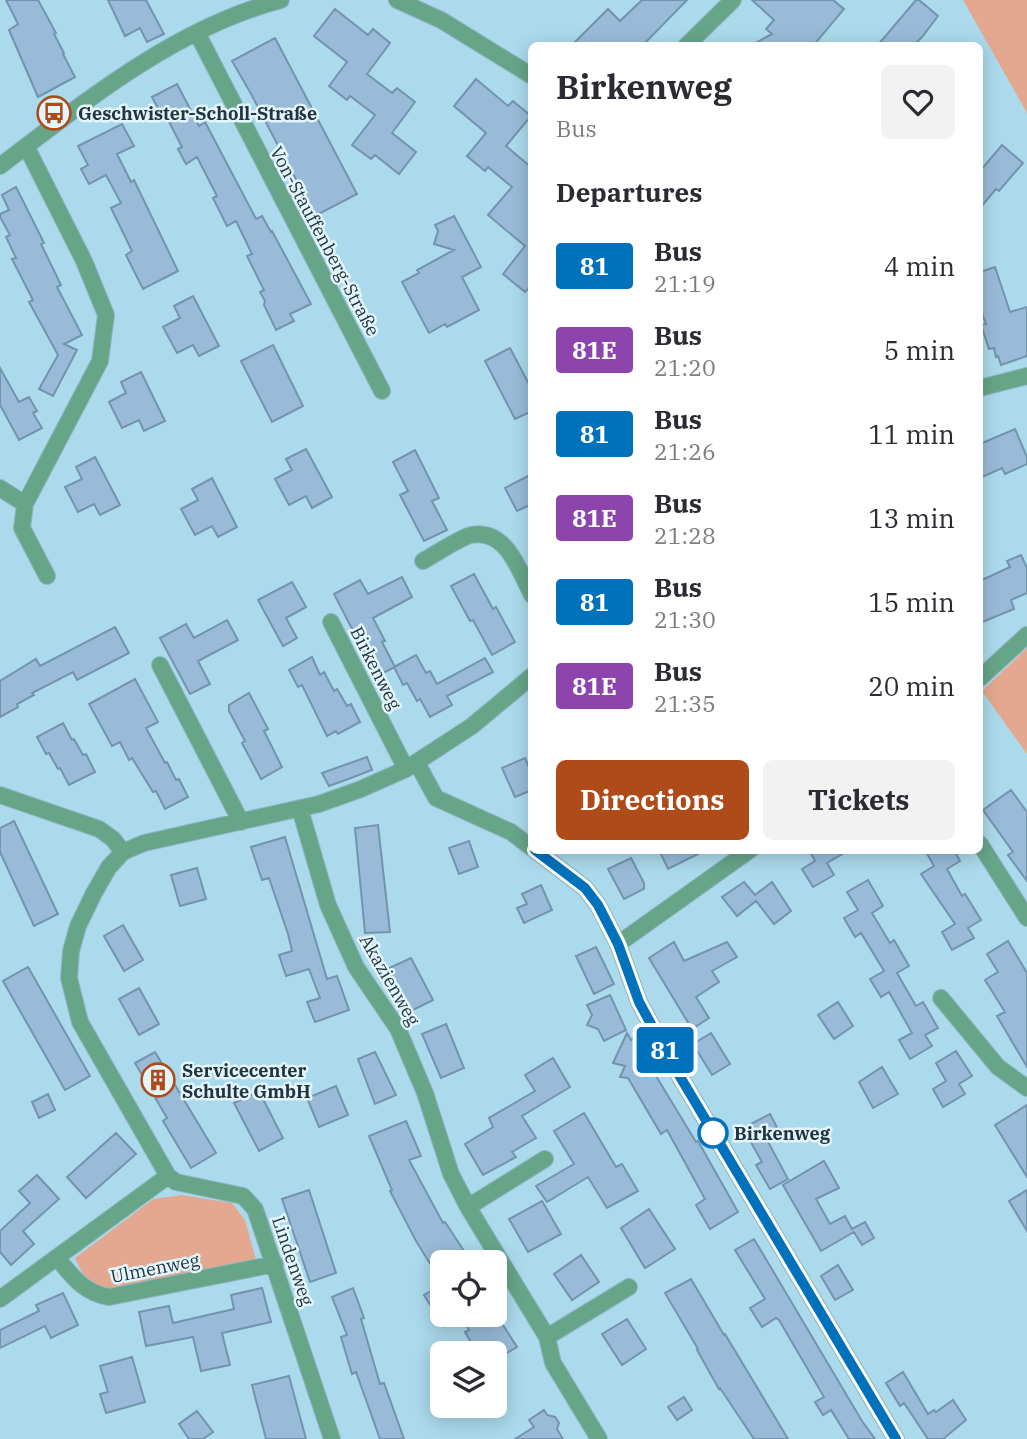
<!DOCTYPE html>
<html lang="en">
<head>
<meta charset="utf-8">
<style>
  body { margin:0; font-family:"IBM Plex Serif",serif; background:#f2f2f3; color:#2b2b33; height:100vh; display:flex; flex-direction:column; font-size:26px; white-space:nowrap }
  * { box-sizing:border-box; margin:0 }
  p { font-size:23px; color:#7c7c81 }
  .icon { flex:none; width:38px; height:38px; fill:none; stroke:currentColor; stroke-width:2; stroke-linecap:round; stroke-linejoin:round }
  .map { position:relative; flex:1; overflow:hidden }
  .side { position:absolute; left:528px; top:42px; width:455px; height:812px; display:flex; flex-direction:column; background:#fff; border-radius:10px; box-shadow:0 4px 18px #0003 }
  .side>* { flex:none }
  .badge { padding:0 14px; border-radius:5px; font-size:24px; line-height:46px }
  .tools { position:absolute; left:430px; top:1250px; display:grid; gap:14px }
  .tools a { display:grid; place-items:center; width:77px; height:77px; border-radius:10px; background:#fff; box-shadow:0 4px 18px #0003; font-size:35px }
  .map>.badge { position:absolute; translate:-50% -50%; box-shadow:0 0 0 4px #fff }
  h2 { padding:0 28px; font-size:26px; line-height:63px }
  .round { display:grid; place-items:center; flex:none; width:74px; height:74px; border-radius:10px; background:#f2f2f3 }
  .summary { display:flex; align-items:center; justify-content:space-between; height:119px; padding:0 28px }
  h1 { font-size:33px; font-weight:700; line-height:52px }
  .action { display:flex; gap:14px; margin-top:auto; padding:14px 28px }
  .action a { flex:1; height:80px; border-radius:10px; background:#af4b18; color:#fff; font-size:28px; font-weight:700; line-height:80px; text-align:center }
  .action a+a { background:#f2f2f3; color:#2b2b33 }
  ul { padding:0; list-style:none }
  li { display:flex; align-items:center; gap:21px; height:84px; padding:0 28px }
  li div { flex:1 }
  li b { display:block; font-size:26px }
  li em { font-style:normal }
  li .badge { min-width:77px; font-weight:700; text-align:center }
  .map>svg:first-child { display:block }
</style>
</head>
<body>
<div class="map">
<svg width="1027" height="1439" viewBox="0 0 1027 1439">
  <rect width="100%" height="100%" fill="#abdaec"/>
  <path fill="#e3a88f" d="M964,0h63v113l-64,-113z
    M1027,648v106l-45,-63z
    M182,1195l50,8 13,17 11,40 -141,31c-24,-5 -30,-10 -40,-33l78,-59z"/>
  <path fill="#99bbd8" stroke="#7393ae" stroke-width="2" d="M6,0h32l18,33 -2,1 10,19 -1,1 12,23 -37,20 -29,-67 9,-6z
    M108,0h38l18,34 -17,8 -7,-14 -15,8z
    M642,0h45l-45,46h-71l37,-37 12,12z
    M752,0h81l11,9 -31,37h-63l22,-12 -6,-5 8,-9z
    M916,0h3l19,16 -16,21 -9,9h-36z
    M335,9l33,26 5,-6 17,14 -23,31 25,19 5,-5 18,14 -23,31 24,19 -17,22 -24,-19 -4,4 -19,-14 23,-30 -25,-19 -3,4 -18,-14 18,-24 -33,-26z
    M275,38l82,156 -42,22 -65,-124 -18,-31z
    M476,79l32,27 5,-5 18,15 -25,30 26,22v117l-7,7 -22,-18 22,-28 -37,-31 24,-28 -24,-20 -3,4 -18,-15 19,-23 -32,-27z
    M177,84l22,42 6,-4 51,97 6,-3 9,16 1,-1 39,73 -21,10 4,7 -18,9 -12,-25 1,-4 -5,-9 4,-2 -17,-34 5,-2 -16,-33 -9,5 -14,-28 4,-2 -20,-39 -11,7 -8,-15 4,-2 -19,-37 -3,2 -8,-15z
    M122,124l12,22 -17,8 14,28 3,-2 44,91 -35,18 -17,-34 6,-4 -21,-43 10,-5 -15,-28 -17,9 -8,-15 7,-4 -10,-19z
    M1002,145l21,18 -24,28 -3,-2 -16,19v-37z
    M16,187l28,56 -3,1 20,41 -4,2 25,48 -18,9 13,6 -24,46 -14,-7 19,-34 -29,-53 4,-2 -21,-41 4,-1 -10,-21 4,-2 -10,-18v-3l9,-4 -7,-15z
    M454,216l27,51 -19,10 17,33 -32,17 -2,-3 -16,9 -27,-51 17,-9 -2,-3 37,-20 -20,-6 4,-13 -3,-6z
    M995,267l15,45 17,-5v49l-26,9 -3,-9 -2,1 -2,-9 -5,1 -8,-24 5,-1 -6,-16v-36z
    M193,296l26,50 -20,10 -6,-11 -16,8 -14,-26 17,-9 -6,-12z
    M273,345l30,61 -31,16 -31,-61z
    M510,348l22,42v21l-17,8 -30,-58z
    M0,368l19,34 10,-5 8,14 -4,2 9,15 -23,12 -19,-35z
    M141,372l24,49 -21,10 -5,-11 -17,8 -13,-26 17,-9 -5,-11z
    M1015,429l12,28v7l-22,10 -3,-6 -22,10v-34z
    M306,449l26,48 -20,11 -6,-12 -17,9 -14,-26 17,-9 -6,-11z
    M415,450l24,48 -7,3 15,29 -23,11 -24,-46 8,-4 -15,-29z
    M95,457l25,48 -20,10 -6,-11 -16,8 -13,-25 17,-8 -6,-12z
    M532,474v30l-15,7 -12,-23z
    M212,478l25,49 -19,10 -6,-11 -17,9 -14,-26 17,-9 -6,-11z
    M1021,555l6,13v25l-16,7 3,9 -34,14v-42l30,-14 -3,-6z
    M474,574l19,35 3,-2 19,35 -23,13 -19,-35 -3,1 -19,-35z
    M402,577l10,20 -39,21 12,23 -3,1 13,25 -14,7 -13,-25 -4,3 -30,-58 26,-14 8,14z
    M292,582l14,25 -20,11 11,20 -14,8 -25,-46z
    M227,620l11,20 -40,21 12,23 -20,10 -30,-56 26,-14 8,14z
    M115,627l14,26 -52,27 -4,-8 -41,21 2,2 -17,9 1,3 -18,10v-36l36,-22 4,7z
    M416,655l10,18 4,-2 7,13 48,-26 8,14 -46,24 5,9 -22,12 -10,-18 -3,2 -10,-18 -4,2 -9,-18z
    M312,657l8,18 4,-3 10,19 3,-2 10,17 4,-2 9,18 -22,12 -2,-3 -9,5 -25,-51 -4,2 -9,-17z
    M135,679l23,43 -12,6 19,35 2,-1 9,18 3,-1 9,18 -23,12 -9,-18 -3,1 -21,-34 -3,2 -9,-18 -8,4 -23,-42z
    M249,693l19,36 -4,2 18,36 -21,12 -19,-36 3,-2 -16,-30v-6z
    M63,723l9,17 2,-1 9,16 3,-1 9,18 -26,13 -9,-17 -2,1 -9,-16 -3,1 -9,-17z
    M367,757l5,13 -21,8 -22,8 -7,-13z
    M525,758l7,16v16l-17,7 -13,-29z
    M1011,790l16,22v69l-19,-26 5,-3 -30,-42z
    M14,821l44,93 -24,12 -34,-74v-24z
    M378,825l12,107 -25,1 -10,-105z
    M285,837l42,142 10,-3 12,34 -34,12 -8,-20 13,-4 -11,-29 -23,7 -7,-21 13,-4 -4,-17 -19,-56 -7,2 -11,-33z
    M469,841l9,26 -19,7 -10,-26z
    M659,850h47l-38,19z
    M809,850h40l-22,13 7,12 -21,12 -11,-18 13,-8z
    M925,850h29l6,11 -13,8 15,27 3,-2 16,26 -13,8 6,10 -22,12 -10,-18 13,-8 -34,-50 13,-8z
    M631,858l13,25v6l-20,10 -16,-30z
    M197,868l9,31 -26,7 -9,-31z
    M868,880l15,26 -11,7 18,30 4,-3 15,26 -12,7 19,33 7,-4 15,26 -13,7 7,11 -22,13 -11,-19 13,-7 -23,-41 -8,5 -11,-18 14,-8 -23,-38 -6,4 -11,-19 14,-8 -11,-18z
    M744,882l11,13 17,-13 19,29 -17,13 -18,-23 -19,15 -15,-19z
    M541,885l11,25 -28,13 -7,-15 10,-4 -5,-10z
    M123,925l20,35 -19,11 -20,-35z
    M1008,941l19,32v94l-30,-51 8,-4 -20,-32 13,-8 -11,-18z
    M674,942l10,19 43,-19 10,15 -25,14 7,11 -23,15 13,21 -17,11 -43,-71z
    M596,947l18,37 -20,10 -18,-38z
    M411,958l22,42 -24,12 -22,-43z
    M28,967l62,109 -25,14 -62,-109z
    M139,988l20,36 -20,11 -20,-36z
    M610,995l16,35 -22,11 -6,-12 -11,-4 5,-10 -5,-10z
    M838,1002l15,24 -19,13 -16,-24z
    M446,1024l18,44 -23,10 -19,-44z
    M627,1033l4,7 2,-2 63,104 2,-1 40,71 -28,17 -14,-24 9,-6 -38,-69 -6,4 -33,-56 -8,-1 5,-11 -12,-3z
    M711,1033l19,31 -18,11 -19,-31z
    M956,1051l16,25 -13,8 6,10 -22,13 -10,-18 13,-8 -10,-18z
    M155,1052l61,101 -25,15 -28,-47 4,-3 -32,-55z
    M375,1052l21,43 -21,9 -17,-45z
    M553,1058l17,29 -48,29 14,22 -24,14 4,5 -33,18 -18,-31 28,-17 -4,-9 46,-27 -10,-16z
    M882,1067l16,27 -25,14 -14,-26z
    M336,1086l12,29 -29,12 -12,-29z
    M259,1091l24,47 -24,13 -25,-48z
    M48,1094l7,16 -16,8 -7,-16z
    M1027,1105v72l-32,-52z
    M584,1113l32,54 6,-3 16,27 -31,17 -19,-31 -41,25 -11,-16 38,-22 -20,-33z
    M770,1114l10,19 -13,7 21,39 -18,10 -14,-24 6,-3 -19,-34z
    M406,1121l15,35 -12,4 34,63 2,-1 19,29 -16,11h-5v3l-9,5 -18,-29 -26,-50 2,-1 -23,-54z
    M116,1133l20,21 -50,44 -19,-21z
    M824,1161l15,27 -23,11 14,25 15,-8 7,13 13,-7 9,16 -12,7 -8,-13 -33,19 -38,-66z
    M37,1175l22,24 -36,32 11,13 -23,21 -11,-13v-21l30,-28 -11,-12z
    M309,1190l27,83 -26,9 -28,-83z
    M1027,1190v41l-18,-30z
    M542,1201l19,33 -33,18 -19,-33z
    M649,1209l26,40 -30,19 -24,-40z
    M754,1239l108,182 13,18h-26l-18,-29 -8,5 -8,-13 9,-5 -45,-77 -3,-2 -14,9 -12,-19 15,-9 -30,-49z
    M581,1255l18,27 -27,18 -18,-26z
    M838,1265l15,25 -18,10 -14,-24z
    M691,1279l33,56 1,-1 63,105h-34l-34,-51 -1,1 -22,-39 1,-1 -33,-56z
    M443,1284v41l-19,-30z
    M262,1288l9,34 -49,11 8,32 -29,6 -8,-34 -47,9 -7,-34 30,-6 4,17 61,-14 -3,-14z
    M353,1288l11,30 -3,1 19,65 4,-1 20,56h-24l-24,-67 -4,2 -11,-37 6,-2 -15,-38z
    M63,1293l15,32 -27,13 -6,-12 -45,22v-18l39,-19 -3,-6z
    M459,1314h37l21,33 -22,13v-7h-18l-12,-21 4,-2z
    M627,1319l19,30 -24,16 -20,-31z
    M132,1357l13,45 -39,11 -6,-19 8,-2 -8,-26z
    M903,1372l25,42 6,-4 2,2 17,-12 13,20 -23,19h-15l-24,-36 -4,3 -14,-23z
    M289,1376l17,63h-40l-14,-54z
    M684,1397l8,13 -15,10 -9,-13z
    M544,1410l3,5 8,2 4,6 -2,6 6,10h-48l19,-12 -5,-7z
    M197,1411l16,21 -10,7h-14l-10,-15z"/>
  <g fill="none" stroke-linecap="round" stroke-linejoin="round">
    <defs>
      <path id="minor" d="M397,0l44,20 91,56
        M197,33l185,358
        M686,46l47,-46
        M0,166c86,-65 175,-138 281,-166
        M980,388l47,-12
        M0,488l25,16 -3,24 25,48
        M25,504l75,-143 6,-46 -22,-54 -58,-115
        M423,561c11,-6 38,-24 48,-26 35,-7 48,35 61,60
        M331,622l75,147
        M160,665l81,157
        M980,678l47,-43
        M417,763l19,35 75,34 21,16
        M0,795l99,34 14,10 10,13
        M300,809l28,96 28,62 42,62 27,64 26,81 17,33 79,130 6,26 46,76
        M980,844l47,74
        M535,850l50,38 13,17 20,39 21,58 37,68 220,369
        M618,944l132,-94
        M941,998l57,69 29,21
        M468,1207l77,-48
        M57,1258c16,19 27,35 52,39l166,-33
        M0,1299l168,-123
        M547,1337l82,-50
        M332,1439l-77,-230 -12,-13 -67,-14 -8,-6 -88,-154 -11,-44 2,-27 7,-25 16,-33 15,-26 14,-15 21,-9 175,-39 42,-15 45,-20 66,-43 60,-50"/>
    </defs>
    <use href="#minor" stroke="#8db6c5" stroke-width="18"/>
    <use href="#minor" stroke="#67a589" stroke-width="16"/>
  </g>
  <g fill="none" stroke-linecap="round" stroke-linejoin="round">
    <defs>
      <path id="line" d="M535,850l50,38 13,17 20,39 21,58 37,68 220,369"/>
    </defs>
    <use href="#line" stroke="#fff" stroke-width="16"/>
    <use href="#line" stroke="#0072bc" stroke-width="10"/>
  </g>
  <defs>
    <symbol id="bus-ring" viewBox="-11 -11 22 22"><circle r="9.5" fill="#e3f6fd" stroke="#af4b18" stroke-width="1.5"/><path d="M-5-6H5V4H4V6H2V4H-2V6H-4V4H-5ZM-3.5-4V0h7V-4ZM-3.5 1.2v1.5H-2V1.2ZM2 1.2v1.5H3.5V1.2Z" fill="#af4b18"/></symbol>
    <symbol id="building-ring" viewBox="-11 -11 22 22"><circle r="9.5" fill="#e3f6fd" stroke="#af4b18" stroke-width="1.5"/><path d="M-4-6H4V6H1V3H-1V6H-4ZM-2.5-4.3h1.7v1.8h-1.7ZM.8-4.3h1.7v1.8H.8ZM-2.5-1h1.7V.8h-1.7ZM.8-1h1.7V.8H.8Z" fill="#af4b18"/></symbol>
  </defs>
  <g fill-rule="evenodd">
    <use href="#bus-ring" x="35" y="94" width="38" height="38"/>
    <use href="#building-ring" x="139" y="1061" width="38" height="38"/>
  </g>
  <circle fill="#fff" stroke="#0072bc" stroke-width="3.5" cx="713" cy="1133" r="14"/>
  <g text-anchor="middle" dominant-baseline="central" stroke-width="5" stroke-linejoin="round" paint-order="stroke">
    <g font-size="18" font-weight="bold" fill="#22353c" stroke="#e3f6fd" text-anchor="start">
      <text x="78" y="113">Geschwister-Scholl-Straße</text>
      <text x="182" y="1070">Servicecenter<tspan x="182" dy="21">Schulte GmbH</tspan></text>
    </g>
    <g font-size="18" fill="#22353c" stroke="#e3f6fd">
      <text transform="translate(325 241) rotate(62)">Von-Stauffenberg-Straße</text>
      <text transform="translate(376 668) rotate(63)">Birkenweg</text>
      <text transform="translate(390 980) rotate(60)">Akazienweg</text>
      <text transform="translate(293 1261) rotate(71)">Lindenweg</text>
      <text transform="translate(155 1268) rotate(-11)">Ulmenweg</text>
    </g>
    <g font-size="18" font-weight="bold" fill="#22353c" stroke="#e3f6fd" text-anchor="start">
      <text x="734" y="1133">Birkenweg</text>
    </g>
  </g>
</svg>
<div class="tools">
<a><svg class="icon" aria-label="locate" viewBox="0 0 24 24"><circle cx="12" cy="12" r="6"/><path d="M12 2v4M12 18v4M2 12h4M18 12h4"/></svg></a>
<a><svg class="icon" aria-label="layers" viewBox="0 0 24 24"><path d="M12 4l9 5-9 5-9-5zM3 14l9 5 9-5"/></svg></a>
</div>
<b class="badge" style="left:665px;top:1050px;background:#0072bc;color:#fff">81</b>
<section class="side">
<div class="summary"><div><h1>Birkenweg</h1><p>Bus</p></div><a class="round"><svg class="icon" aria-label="heart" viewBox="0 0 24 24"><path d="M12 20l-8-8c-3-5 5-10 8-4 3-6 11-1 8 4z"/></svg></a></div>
<h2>Departures</h2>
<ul>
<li><span class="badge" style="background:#0072bc;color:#fff">81</span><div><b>Bus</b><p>21:19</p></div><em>4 min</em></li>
<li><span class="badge" style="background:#8e44ad;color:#fff">81E</span><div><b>Bus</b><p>21:20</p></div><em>5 min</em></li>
<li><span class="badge" style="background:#0072bc;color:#fff">81</span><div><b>Bus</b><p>21:26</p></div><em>11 min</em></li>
<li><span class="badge" style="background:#8e44ad;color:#fff">81E</span><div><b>Bus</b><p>21:28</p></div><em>13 min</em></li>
<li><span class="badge" style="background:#0072bc;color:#fff">81</span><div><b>Bus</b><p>21:30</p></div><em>15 min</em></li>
<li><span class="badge" style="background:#8e44ad;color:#fff">81E</span><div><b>Bus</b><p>21:35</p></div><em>20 min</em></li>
</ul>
<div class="action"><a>Directions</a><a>Tickets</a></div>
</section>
</div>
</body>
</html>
